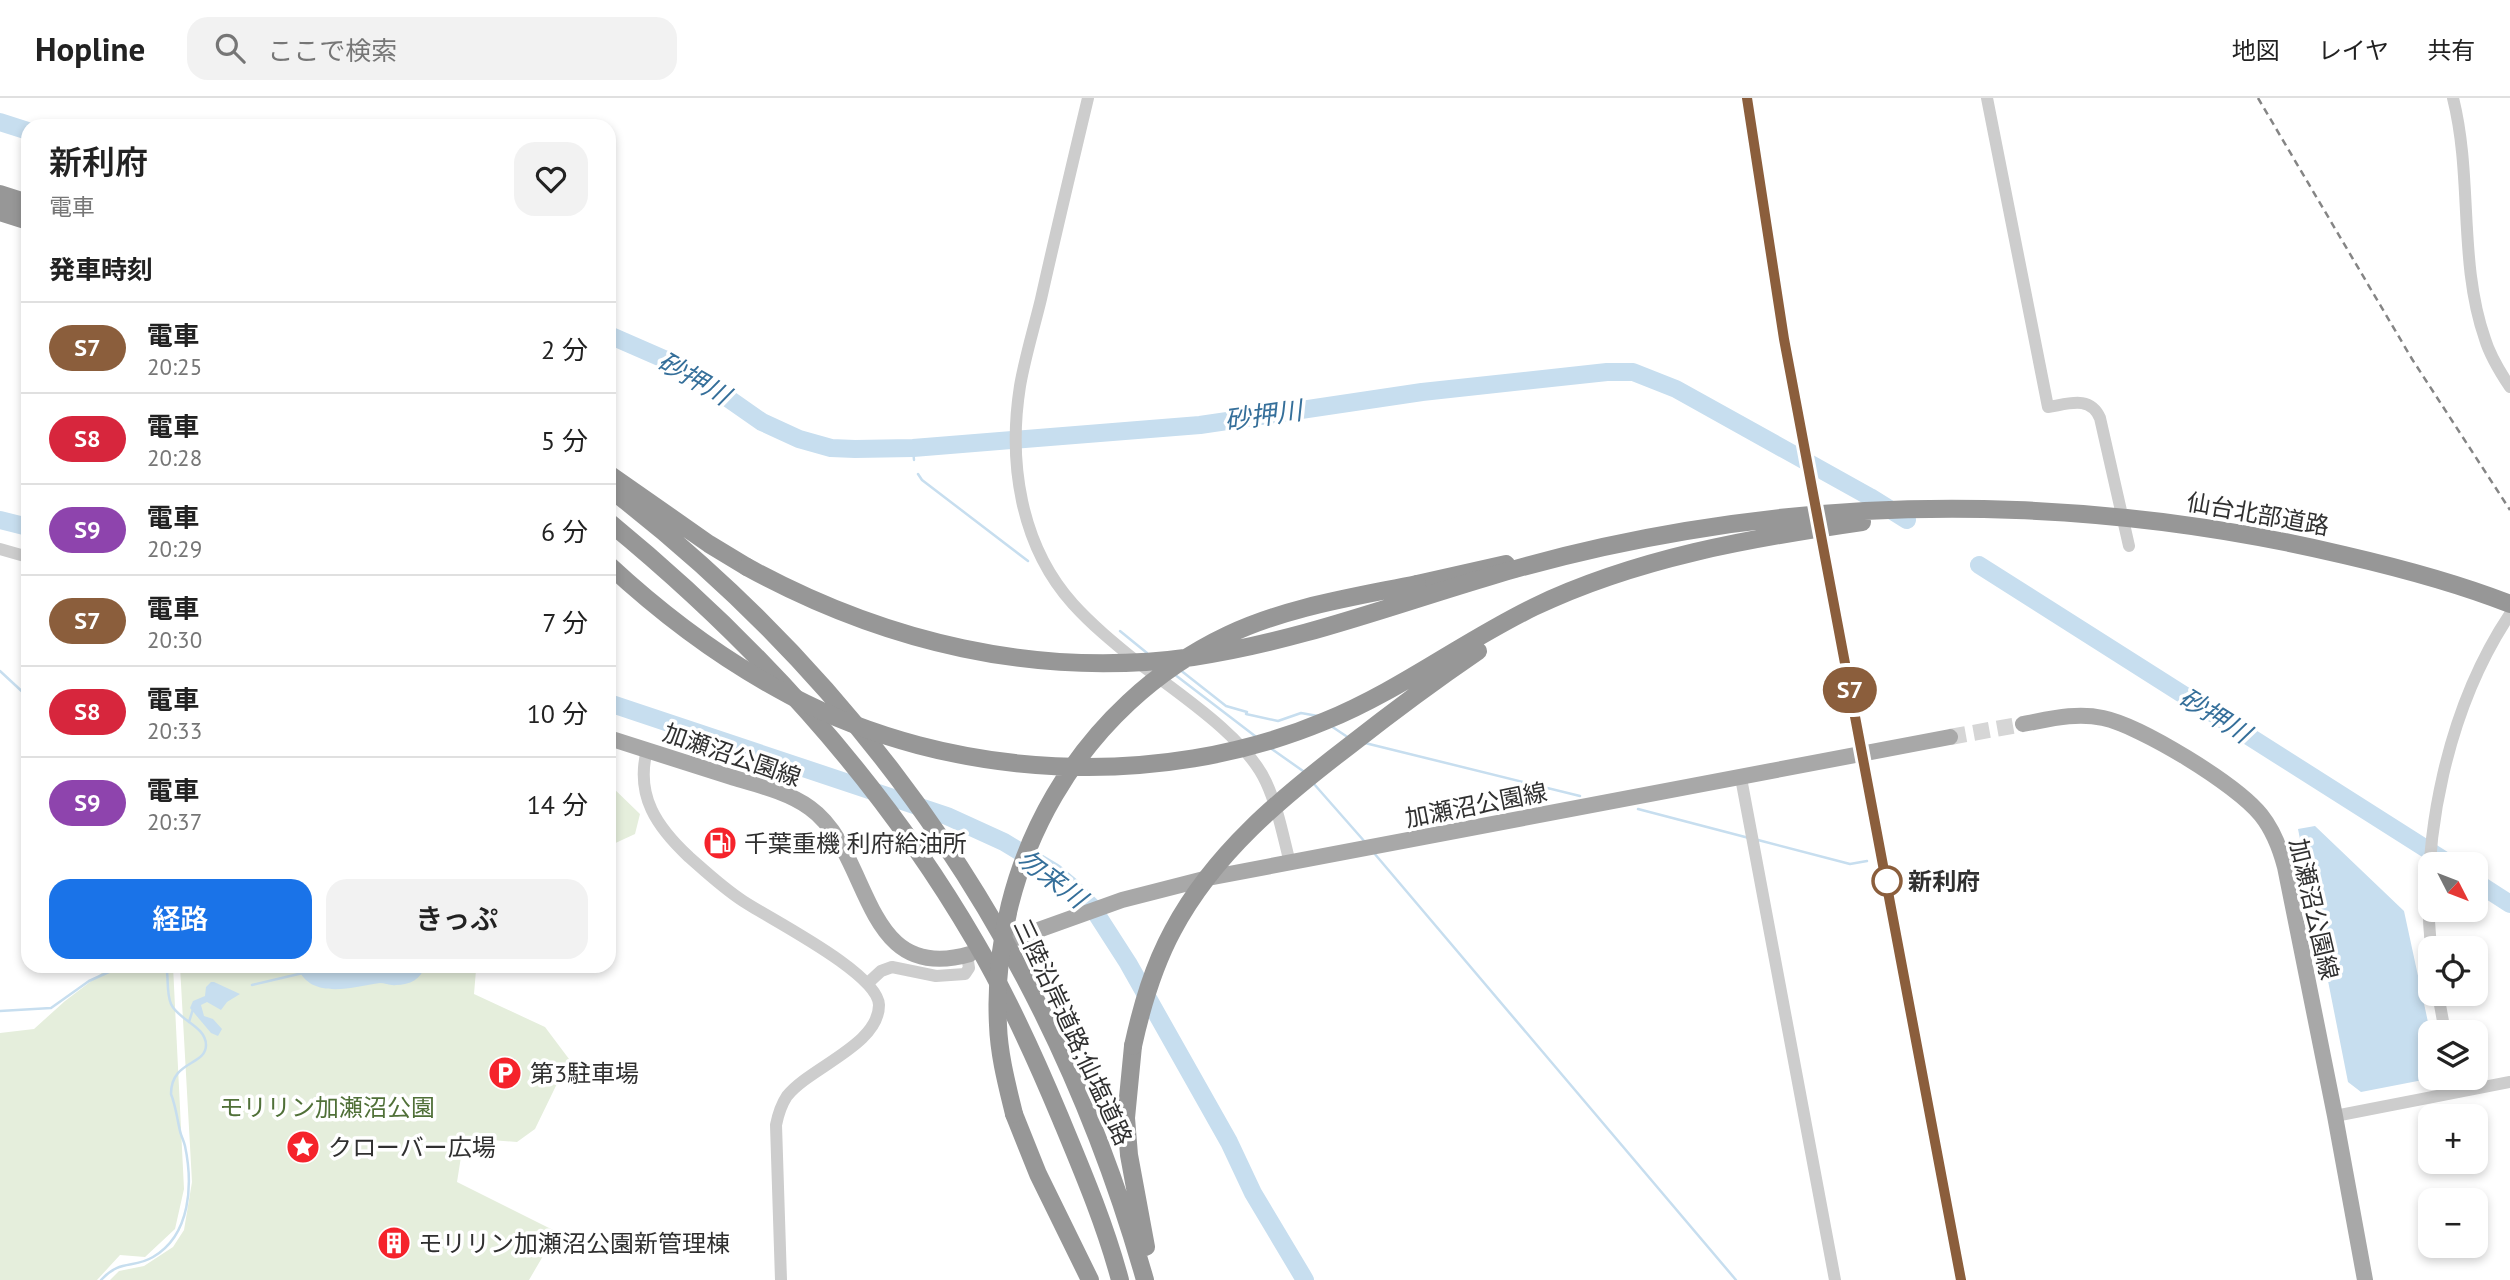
<!DOCTYPE html>
<html lang="ja">
<head>
<meta charset="utf-8">
<style>
  body { margin:0; font-family:"PT Sans","Noto Sans JP",sans-serif; background:#f2f2f2; color:#222; height:100vh; display:flex; flex-direction:column; font-size:26px; white-space:nowrap }
  * { box-sizing:border-box; margin:0 }
  p { font-size:23px; color:#767676 }
  .icon { flex:none; width:38px; height:38px; fill:none; stroke:currentColor; stroke-width:2; stroke-linecap:round; stroke-linejoin:round }
  .map { position:relative; flex:1; overflow:hidden }
  .details { position:absolute; left:21px; top:21px; width:595px; height:854px; display:flex; flex-direction:column; background:#fff; border-radius:21px; box-shadow:0 4px 10px #0003 }
  .details>* { flex:none }
  .badge { padding:0 14px; border-radius:23px; font-size:24px; line-height:46px }
  .needle { width:46px; rotate:132deg }
  .controls { position:absolute; left:2418px; top:754px; display:grid; gap:14px }
  .controls a { display:grid; place-items:center; width:70px; height:70px; border-radius:14px; background:#fff; box-shadow:0 4px 10px #0003; font-size:35px }
  .map>.badge { position:absolute; translate:-50% -50%; box-shadow:0 0 0 4px #fff }
  h2 { padding:0 28px; font-size:26px; line-height:63px }
  .round { display:grid; place-items:center; flex:none; width:74px; height:74px; border-radius:21px; background:#f2f2f2 }
  .summary { display:flex; align-items:center; justify-content:space-between; height:119px; padding:0 28px }
  h1 { font-size:33px; font-weight:600; line-height:52px }
  .cta { display:flex; gap:14px; margin-top:auto; padding:14px 28px }
  .cta a { flex:1; height:80px; border-radius:21px; background:#1a73e8; color:#fff; font-size:28px; font-weight:600; line-height:80px; text-align:center }
  .cta a+a { background:#f2f2f2; color:#222 }
  ul { padding:0; list-style:none }
  li { display:flex; align-items:center; gap:21px; height:91px; padding:0 28px; border-top:2px solid #e0e0e0 }
  li div { flex:1 }
  li b { display:block; font-size:26px }
  li em { font-style:normal }
  li .badge { min-width:77px; font-weight:700; text-align:center }
  header { display:flex; align-items:center; gap:42px; box-sizing:border-box; height:98px; padding:0 35px; background:#fff; border-bottom:2px solid #e0e0e0 }
  header strong { font-size:33px }
  nav { display:flex; gap:38px; margin-inline-start:auto; font-size:24px }
  .search { width:490px; height:63px; background:#f2f2f2; display:flex; align-items:center; gap:18px; box-sizing:border-box; padding:0 24px; border-radius:21px; color:#767676; font-size:26px }
  .map>svg:first-child { display:block }
</style>
</head>
<body>
<header>
<strong>Hopline</strong>
<div class="search"><svg class="icon" aria-label="search" viewBox="0 0 24 24"><circle cx="10" cy="10" r="6"/><path d="M15 15l6 6"/></svg>ここで検索</div>
<nav><a>地図</a><a>レイヤ</a><a>共有</a></nav>
</header>
<div class="map">
<svg width="2510" height="1182" viewBox="0 0 2510 1182">
  <rect width="100%" height="100%" fill="#fff"/>
  <path fill="#e5eedc" d="M609,686l31,30 -5,20 -26,12z
    M111,868h62l11,223 -9,40 -30,28 -25,-2 -23,25h-97v-247l34,-4 31,-28z
    M180,868h299l-3,4 -2,24 71,33 24,32 -34,70 -18,13 -53,-4 -7,44 100,50 -28,48h-419l9,-9 25,-5 29,-19 11,-17 8,-48z"/>
  <path fill="#c7deef" d="M2315,728l89,85 27,125v38l-3,5 -67,13 -13,-10 -50,-253z
    M297,868h128c-4,13 -15,19 -29,19 -6,1 -11,-2 -16,-2 -28,4 -70,18 -83,-17z
    M211,884h3l26,12 -13,8 -6,8 -14,-8 -6,3 3,11 9,3 9,10 -4,7 -7,-3 -21,-25 3,-7 12,-5 1,-9z"/>
  <g fill="none" stroke-linecap="round" stroke-linejoin="round">
    <path stroke="#c7deef" stroke-width="2.5" d="M913,350l1,12
      M918,376l4,6 106,81
      M1120,533l27,22
      M1179,571l47,37 21,6 -1,2 32,7 23,-8 17,3
      M0,573l28,26
      M1174,576l81,62
      M1331,628l18,12
      M1365,645l215,53
      M1269,649l34,24
      M1314,686l51,58
      M1638,711l111,29
      M1758,742l92,24 17,-3
      M1374,755l362,427
      M252,887l51,-12
      M0,913l51,-3 38,-27 33,-15
      M189,924l4,-13
      M101,1182c19,-21 32,-11 52,-23 38,-22 40,-73 32,-111 -1,-5 -4,-10 -5,-15 -3,-13 -4,-24 -9,-37 0,-34 35,-28 35,-49 0,-19 -28,-25 -35,-41 -5,-12 -2,-26 -5,-38"/>
    <path stroke="#c7deef" stroke-width="18" d="M0,24l28,9
      M609,237l55,24 45,26 53,37 37,17 32,9 24,1 58,-1 287,-23 222,-33 185,-20h26l43,17 194,108 37,23
      M0,422l28,7
      M1979,467l471,299
      M609,605l338,113 57,26 50,30 19,16 19,19 36,56 101,179 24,51 52,87
      M2476,784l34,22"/>
    <path stroke="#d6d6d6" stroke-width="16" stroke-dasharray="16 8" stroke-linecap="butt" d="M1950,639l73,-13"/>
    <path stroke="#cdcdcd" stroke-width="12" d="M1088,0c-16,67 -32,134 -47,201 -7,29 -16,58 -21,87 -12,76 0,159 53,218 19,21 41,39 63,57 40,31 109,75 130,121 12,26 17,54 24,81
      M1987,0l61,309c20,-3 42,-12 52,11l29,128
      M2453,0c20,79 5,164 32,241 5,17 15,33 25,48
      M0,451l28,8
      M647,652c-12,46 10,77 42,107 17,15 34,31 54,44 27,18 135,72 136,104 0,40 -69,62 -92,91 -6,9 -9,19 -11,29l5,155
      M1741,680l94,502
      M2431,850c-11,-110 17,-241 79,-334
      M868,885l13,-12 11,-4 44,9 29,-2 4,-6 -2,-13
      M2438,896l7,38
      M2454,980l3,14
      M2335,1018l175,-34"/>
    <path stroke="#a8a8a8" stroke-width="16" d="M2023,626c27,-5 53,-12 80,-6 38,8 133,66 158,97 12,15 19,33 24,52l50,249 30,164
      M609,640c41,13 82,26 122,39 27,8 57,15 79,31 63,45 50,178 160,146
      M1016,840l106,-38 86,-22 742,-141"/>
    <path stroke="#979797" stroke-width="18" d="M0,96l28,9
      M0,114l28,9
      M609,376l100,70 38,23
      M609,390c264,203 445,471 536,792
      M609,424c145,119 271,256 366,419 33,56 60,116 85,176 22,53 45,107 60,163
      M1417,486l89,-20
      M1133,948l-7,72 3,37 17,92
      M1014,1016l24,60 52,106"/>
    <path stroke="#858585" stroke-width="2.5" stroke-dasharray="7 5" stroke-linecap="butt" d="M1747,0l37,241 177,941
      M2258,0l154,261 98,151"/>
    <path stroke="#979797" stroke-width="18" d="M609,467c55,51 115,96 182,131 160,84 367,95 534,25 74,-30 137,-79 209,-114 102,-49 217,-69 328,-85
      M747,469c137,75 290,112 446,90 102,-15 200,-52 298,-81 64,-19 129,-34 195,-45 217,-37 444,-27 658,24 56,13 113,28 166,49
      M1133,948c9,-41 20,-79 40,-116 41,-77 108,-132 176,-184 42,-33 85,-65 129,-95
      M1014,1016c-7,-29 -15,-59 -16,-89 -8,-163 82,-320 230,-390 59,-28 126,-38 189,-51"/>
  </g>
  <g fill="none" stroke-linecap="round" stroke-linejoin="round">
    <defs>
      <path id="line" d="M1747,0l37,241 177,941"/>
    </defs>
    <use href="#line" stroke="#fff" stroke-width="16"/>
    <use href="#line" stroke="#8b5e3c" stroke-width="10"/>
  </g>
  <defs>
    <symbol id="fuel-disc" viewBox="-11 -11 22 22"><circle r="9.5" fill="#f5232b" stroke="#fff"/><path d="M-5.5-6h7V0h2V4h1.3V-2.5L3-4.5l.8-.8L6-3V5H2.5V1h-1V6h-7ZM-4.2-4.7v3.2H.2V-4.7Z" fill="#fff"/></symbol>
    <symbol id="parking-disc" viewBox="-11 -11 22 22"><circle r="9.5" fill="#f5232b" stroke="#fff"/><path d="M-3.5-5.5H1a3.5 3.5 0 0 1 0 7H-1V5.5H-3.5ZM-1-3.4V-.6H.8a1.4 1.4 0 0 0 0-2.8Z" fill="#fff"/></symbol>
    <symbol id="sight-disc" viewBox="-11 -11 22 22"><circle r="9.5" fill="#f5232b" stroke="#fff"/><path d="M0-6L1.8-2.2L6-1.7L2.9 1.2L3.7 5.4L0 3.3L-3.7 5.4L-2.9 1.2L-6-1.7L-1.8-2.2Z" fill="#fff"/></symbol>
    <symbol id="building-disc" viewBox="-11 -11 22 22"><circle r="9.5" fill="#f5232b" stroke="#fff"/><path d="M-4-6H4V6H1V3H-1V6H-4ZM-2.5-4.3h1.7v1.8h-1.7ZM.8-4.3h1.7v1.8H.8ZM-2.5-1h1.7V.8h-1.7ZM.8-1h1.7V.8H.8Z" fill="#fff"/></symbol>
  </defs>
  <g fill-rule="evenodd">
    <use href="#fuel-disc" x="701" y="726" width="38" height="38"/>
    <use href="#parking-disc" x="486" y="956" width="38" height="38"/>
    <use href="#sight-disc" x="284" y="1030" width="38" height="38"/>
    <use href="#building-disc" x="375" y="1126" width="38" height="38"/>
  </g>
  <circle fill="#fff" stroke="#8b5e3c" stroke-width="3.5" cx="1887" cy="783" r="14"/>
  <g text-anchor="middle" dominant-baseline="central" stroke-width="7" stroke-linejoin="round" paint-order="stroke">
    <g font-size="24" fill="#303030" stroke="#fff">
      <text transform="translate(2258 416) rotate(10)">仙台北部道路</text>
      <text transform="translate(732 657) rotate(19)">加瀬沼公園線</text>
      <text transform="translate(1476 707) rotate(-11)">加瀬沼公園線</text>
      <text transform="translate(2314 811) rotate(77)">加瀬沼公園線</text>
      <text transform="translate(1073 934) rotate(65)">三陸沿岸道路;仙塩道路</text>
    </g>
    <g font-size="24" fill="#303030" stroke="#fff" text-anchor="start">
      <text x="744" y="745">千葉重機 利府給油所</text>
      <text x="530" y="975">第3駐車場</text>
      <text x="328" y="1049">クローバー広場</text>
      <text x="418" y="1145">モリリン加瀬沼公園新管理棟</text>
    </g>
    <g font-size="24" font-weight="bold" fill="#303030" stroke="#fff" text-anchor="start">
      <text x="1908" y="783">新利府</text>
    </g>
    <g font-size="24" fill="#507038" stroke="#fff">
      <text x="327" y="1009">モリリン加瀬沼公園</text>
    </g>
    <g font-size="26" font-style="italic" fill="#356f9a" stroke="#fff">
      <text transform="translate(694 280) rotate(30)">砂押川</text>
      <text transform="translate(1263 317) rotate(-8)">砂押川</text>
      <text transform="translate(2215 617) rotate(32)">砂押川</text>
      <text transform="translate(1052 780) rotate(37)">勿来川</text>
    </g>
  </g>
</svg>
<div class="controls">
<a><svg class="needle" viewBox="-14 -14 28 28"><path d="M0-13l5 13h-10z" fill="#e53935"/><path d="M0 13l5-13h-10z" fill="#767676"/></svg></a>
<a><svg class="icon" aria-label="locate" viewBox="0 0 24 24"><circle cx="12" cy="12" r="6"/><path d="M12 2v4M12 18v4M2 12h4M18 12h4"/></svg></a>
<a><svg class="icon" aria-label="layers" viewBox="0 0 24 24"><path d="M12 4l9 5-9 5-9-5zM3 14l9 5 9-5"/></svg></a>
<a>+</a>
<a>−</a>
</div>
<b class="badge" style="left:1850px;top:592px;background:#8b5e3c;color:#fff">S7</b>
<section class="details">
<div class="summary"><div><h1>新利府</h1><p>電車</p></div><a class="round"><svg class="icon" aria-label="heart" viewBox="0 0 24 24"><path d="M12 20l-8-8c-3-5 5-10 8-4 3-6 11-1 8 4z"/></svg></a></div>
<h2>発車時刻</h2>
<ul>
<li><span class="badge" style="background:#8b5e3c;color:#fff">S7</span><div><b>電車</b><p>20:25</p></div><em>2 分</em></li>
<li><span class="badge" style="background:#d7263d;color:#fff">S8</span><div><b>電車</b><p>20:28</p></div><em>5 分</em></li>
<li><span class="badge" style="background:#8e44ad;color:#fff">S9</span><div><b>電車</b><p>20:29</p></div><em>6 分</em></li>
<li><span class="badge" style="background:#8b5e3c;color:#fff">S7</span><div><b>電車</b><p>20:30</p></div><em>7 分</em></li>
<li><span class="badge" style="background:#d7263d;color:#fff">S8</span><div><b>電車</b><p>20:33</p></div><em>10 分</em></li>
<li><span class="badge" style="background:#8e44ad;color:#fff">S9</span><div><b>電車</b><p>20:37</p></div><em>14 分</em></li>
</ul>
<div class="cta"><a>経路</a><a>きっぷ</a></div>
</section>
</div>
</body>
</html>
